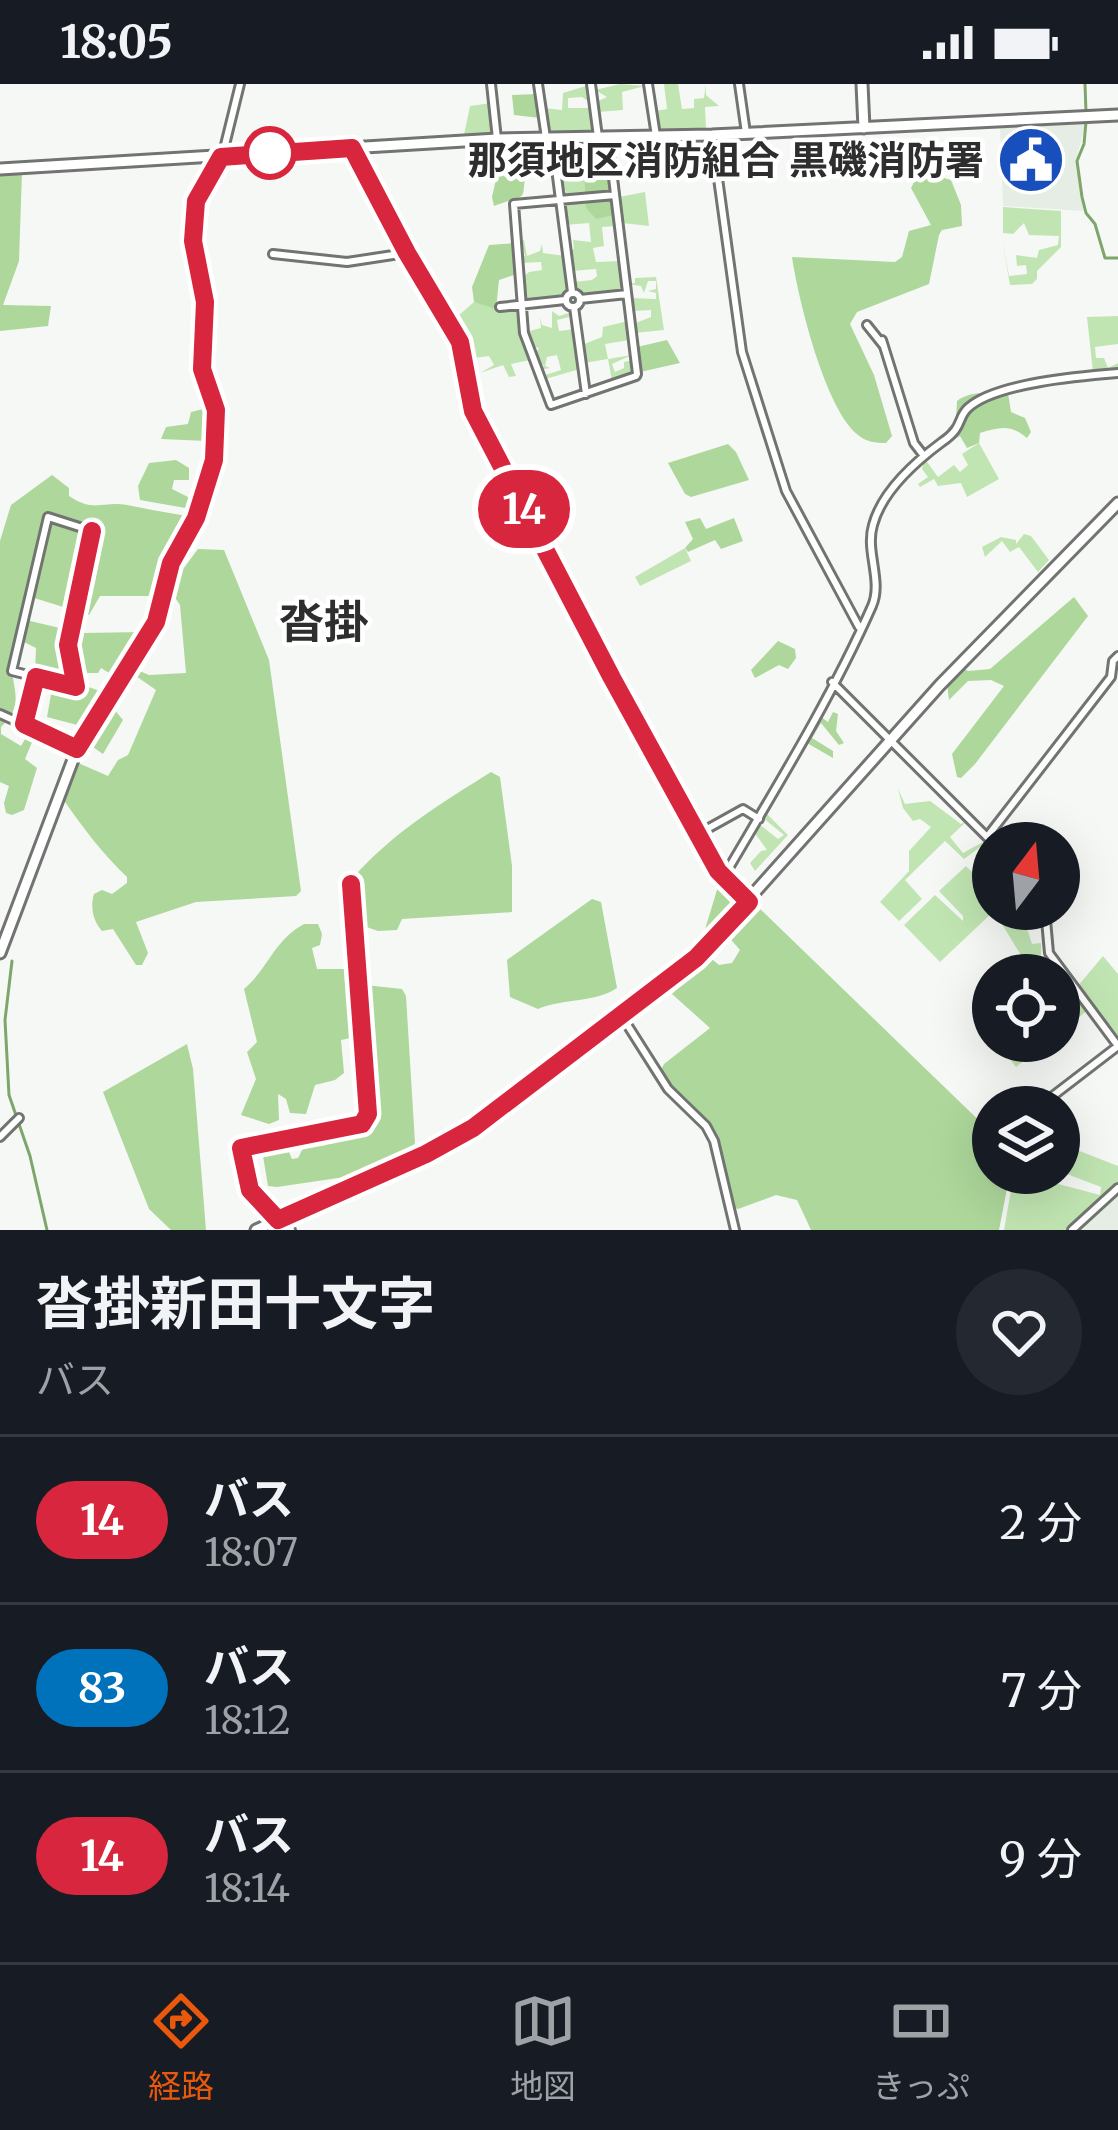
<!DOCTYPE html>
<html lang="ja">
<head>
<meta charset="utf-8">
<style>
  body { margin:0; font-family:Merriweather,"Noto Sans JP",serif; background:#242831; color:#f1f3f6; height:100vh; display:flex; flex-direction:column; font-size:45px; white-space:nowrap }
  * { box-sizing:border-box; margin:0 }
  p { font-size:39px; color:#9ea1a6 }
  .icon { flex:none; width:66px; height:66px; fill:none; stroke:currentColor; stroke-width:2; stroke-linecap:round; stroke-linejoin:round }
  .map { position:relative; height:1146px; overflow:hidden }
  .sheet { display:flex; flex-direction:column; background:#171b24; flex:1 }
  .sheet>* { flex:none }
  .badge { padding:0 24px; border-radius:39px; font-size:42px; line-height:78px }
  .needle { width:78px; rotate:16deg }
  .tools { position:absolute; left:972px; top:738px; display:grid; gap:24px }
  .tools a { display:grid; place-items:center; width:108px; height:108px; border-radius:50%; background:#171b24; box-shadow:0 12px 48px #0002; font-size:60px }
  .map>.badge { position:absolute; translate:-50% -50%; box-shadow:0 0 0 6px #fff }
  .round { display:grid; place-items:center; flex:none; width:126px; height:126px; border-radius:63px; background:#242831 }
  .headline { display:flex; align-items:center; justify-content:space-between; height:204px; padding:0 36px }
  h1 { font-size:57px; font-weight:700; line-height:90px }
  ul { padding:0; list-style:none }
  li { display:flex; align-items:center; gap:36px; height:168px; padding:0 36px; border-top:3px solid #363941 }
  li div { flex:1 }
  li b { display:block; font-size:45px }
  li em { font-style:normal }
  li .badge { min-width:132px; font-weight:700; text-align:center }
  .status { display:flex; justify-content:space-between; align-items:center; height:84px; padding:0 60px; background:#171b24; direction:ltr }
  .status svg { height:33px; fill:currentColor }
  .tab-bar { display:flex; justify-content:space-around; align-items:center; height:168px; border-top:3px solid #363941; background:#171b24; font-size:33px; color:#9ea1a6 }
  .tab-bar a { display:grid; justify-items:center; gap:6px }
  .tab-bar .current { color:#ea580c }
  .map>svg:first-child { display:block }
</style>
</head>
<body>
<div class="status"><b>18:05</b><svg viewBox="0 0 49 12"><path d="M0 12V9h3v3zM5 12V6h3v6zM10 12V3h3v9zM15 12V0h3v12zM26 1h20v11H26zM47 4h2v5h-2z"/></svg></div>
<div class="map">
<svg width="1118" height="1146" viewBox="0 0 1118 1146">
  <rect width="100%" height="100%" fill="#f6f8f5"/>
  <path fill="#e6ede4" d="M1086,38l-10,38 8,51 -81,-5 -3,-80z
    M1118,1104v42h-46z"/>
  <path fill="#c1e5b2" d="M620,0l25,2 -23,6 1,18 -25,2 -2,-10 11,-5 -12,-7z
    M664,0h14l4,25 12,-1v-9l10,-1 2,-14v11l13,11 -14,1 1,22h-49l-2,-18 12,-2z
    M589,1l3,19 -10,-7 -14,1v10h24l2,22 -46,3 -4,-25 18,2 1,-17z
    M491,19l3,30 -30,2 6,-29z
    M581,58l3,12 12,-1 2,9 -7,-1 -7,8 3,25 -24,2 3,-5 -6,-3 -5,-43z
    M645,108l4,34 -27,-3 -3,-26z
    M586,114l28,17 2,11 -14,1 2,19 -11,2 3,14 24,-1 4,31 -38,4 -12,-9 -1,-5 19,-2 5,-4 -1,-7 -24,2 -3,-21 5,-1 -1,-9 18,2 -2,-19 -24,2 -3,-25z
    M1003,123l58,4v36l-24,24v8l-5,5 -22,1 -8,-46 7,37 18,-2 -1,-9 -9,1 -1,-11 21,3 2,-8 19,-5 1,-9 -30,-1 -5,-12 -11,11 -10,-1z
    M520,156h4l3,16 13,-5 2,-7 1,9 22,3 3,31 -7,11 -38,3 -1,-23 7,-6 13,-2 -1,-8 -20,1 -1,-5 5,-2z
    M656,193l8,53 -30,3 -1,-9 18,-7v-7l-19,1 -2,-13 26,1v-6l-8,-2 8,-2v-8h-8l-4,12 -3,-7 -13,-2 7,-1v-5z
    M474,218l44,5 12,53 -19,4 5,12 -7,1 -6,-12 -23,8 14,-8 -5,-9 -22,3 -16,-37z
    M552,227l7,5 13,-4 1,4 -16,4 2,11 15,-2 6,40 -38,11v-4l19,-6 -4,-15 -10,2 -2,9 5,2 -11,2 5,-4 -10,-10 5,-8 -8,-2 -5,-14 15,-4 -1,-11 2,8 10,3z
    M1118,232v28l-23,3 1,11h8l4,10 10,-5v7l-25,2 -6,-55z
    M628,237l2,19 -25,4 3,15 24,-4 -20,9 3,8 9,-4v-6l9,-2 1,15 -22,6 -4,-22 -24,4 -2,-18 20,-8 1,-10z
    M979,359l20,36 -32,18 -6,-14 -23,3 -4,-7 -14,8 -2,-3 10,-7 -6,-8 3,-10 13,18 16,-12 6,7 8,-7 -6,-11z
    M1024,450l7,2 18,24 -11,12 -19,-25 -9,5 -8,-11 -17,16 -3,-10 19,-10 15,3v4z
    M685,464l6,13 -51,25 -5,-9z
    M898,705l7,15 25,-3 31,23 6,-3 -17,16 13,16 20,-11 1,-5 3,5 -23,17 -19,-18 -40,39 17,19 -23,22 -19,-19 29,-31v-20l22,-24 -11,-8 -7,2 -10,-13z
    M766,729l22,22 -33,36 -5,-8 11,-12 6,-1 -13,-18 5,-8 19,15 6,-4 -21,-17z
    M966,782l18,18 9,-4v29h21l1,14 13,8 4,13 9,-1v13l9,13 5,-3 34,43 -30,24v-29l10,-17 -10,6v-18h-26l-39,-64 -54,51 -36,-37 31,-30 28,26v-5l-24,-25z
    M1103,872l15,18v67l-41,-54z
    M996,957h53l-33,26z
    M1059,1059l59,23v16l-52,48h-62l10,-57h34l-1,8 53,14 1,-8 -42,-16z"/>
  <path fill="#add79b" d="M537,10l3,24 -26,-3 -2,-20z
    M591,77l19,3 4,51 -18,4 -10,-11 -2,-39z
    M509,78l17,7c-5,36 4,23 -32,37l-2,-9 7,-31z
    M22,88l-3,89 -16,44 48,1 -3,20 -48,5v-156z
    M933,91l18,5 10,25 1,21 -20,4 -3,5 -10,49 -72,28 -7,12 24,51 18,61 -6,7c-10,0 -20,-1 -28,-8 -33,-26 -60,-137 -66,-178l103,5 7,-5 7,-26 22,-6 -20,-37 6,-12z
    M515,159l2,31 -18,6 -3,29 -22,-7 -2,-15 17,-42z
    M667,256l13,23 -40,9 -3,-25z
    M1003,306l5,3 3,19 14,6 6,14 -4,6c-16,-14 -28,-11 -47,-5l-1,10 -12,5 -7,-12 -13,7 1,-15 8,-6 1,-21c15,-11 29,-6 46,-11z
    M207,324l1,33 -47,-2 5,-12 22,-3 3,-12z
    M728,360l8,8 13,28 -58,17 -6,-3 -17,-31z
    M176,376l13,8v12h-15l-2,9 22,11 -3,9 -51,-9 -2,-14 11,-23z
    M52,391l17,13v8c25,17 33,5 58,9 20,4 41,8 61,11l-19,34 -13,46h-56l-11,19 -58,-18 -5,23 38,9 -4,19 12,2 10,-17 61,-1 -27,45 -15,-9 -3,5h-21l1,10 27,10 -20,34 -38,-10 7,-39 -19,-7 1,-23 -16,-8c-2,7 -7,13 -8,20 -2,27 15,43 -11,67v7l20,12 7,-12 7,1 -10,24 12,9 -13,42 -12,5 -6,-2 -2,-10 5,-17 -9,-4v-241l11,-36z
    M700,434l6,11 28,-11 9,23 -22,8 -6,-9 -27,12 -3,-4 8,-9 -8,-17z
    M198,465l26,1 45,110 32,231 -5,5 -100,6 -60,20 12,31 -6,12h-6l-23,-36 -11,2c-9,-10 -12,-24 -8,-37l8,-4 10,4 15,-11v-6c-25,-24 -44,-49 -64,-78l13,-37 32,14 10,-16 10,-5 28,-65 -23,-16 2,-5 14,6 37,-2 -6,-68 -8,-12v-9z
    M1074,513l14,19 -113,148 -14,14 -4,-1 -5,-23 52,-68 -13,-6 -23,1 -19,19 -2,-17 15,-16 6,4 22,-2z
    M778,557l17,8 1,9 -8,11 -9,-4 -24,13 -4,-8z
    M108,618l15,18 -20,34 -16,-11z
    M822,624l-1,9 7,5 5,-10 5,2 -2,17 8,12 -5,2 -18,-22 -9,15 21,13v7l-33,-19 17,-30z
    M491,688l9,5 12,89v46l-110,7 -5,11 -19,1 -20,-7 -6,-45c40,-46 88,-75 139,-107z
    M724,795l18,22 -34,40 -5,-5 17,-56z
    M592,815l9,3 16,86c-22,15 -53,10 -79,21l-28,-12 -3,-37z
    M754,819l239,231v39h17l-11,57h-188l-14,-30 -21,-5 -38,14 -8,-3 -12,-53 -12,-27 -47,-52 5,-10 46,-36 -38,-34 36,-38 11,9 13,-2 8,-13 -13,-15z
    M304,840h14l4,10 -2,11 -8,3 5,21h34l5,15 46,5 4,7 9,147 -12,15 -54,23 -11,-3 -61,9 -9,-1 -6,-36 23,-7 7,16 6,-1 5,-10 23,-3 -1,-10 35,-7 11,-13 -6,-80 -24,5 3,33 -9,7 -20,5 -9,29 -16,-1 -4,-14 -8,-5 1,26 -10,4 -28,-9 15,-36 -9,-27 10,-10 -13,-53c24,-20 30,-49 60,-65z
    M187,960l6,25 13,161h-35l-22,-21 -46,-117z"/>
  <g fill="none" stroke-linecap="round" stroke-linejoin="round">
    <path stroke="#7ea66c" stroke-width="3" d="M1085,0l1,28
      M1086,38l-2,22 -7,17 5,36 4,16 9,11 10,34h13
      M12,877l-7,59 4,75 21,61 17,74"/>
    <defs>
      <path id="street" d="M491,0l6,55
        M538,0l8,54
        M591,0l7,53
        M648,0l8,52
        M739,0l7,49
        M712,51l30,217 44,139 73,136
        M608,53c9,79 19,158 29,237l-1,2 -85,29 -27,-72 -10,-129 101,-9
        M552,54l20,154
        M352,64l55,105 53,89 13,69 139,267 106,193 28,29
        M223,69l17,-69
        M273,170l74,8 59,-9
        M566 216a7 7 0 1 1 14 0a7 7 0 1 1-14 0Z
        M580,215l47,-5
        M500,223l65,-7
        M574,223l12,87
        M867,241l16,20
        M882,256l32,103 10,13
        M48,433l44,14 -24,114 8,42 -64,-16z
        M832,598l161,161
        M0,630l77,35
        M24,640l12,-47
        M698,750l45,-25 16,10
        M987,753l124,-160 2,-16 5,-5
        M723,794c51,-87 108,-179 149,-272 11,-25 -7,-55 1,-81 9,-34 42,-63 69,-83 22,-15 15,-24 26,-34 27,-25 113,-32 150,-35
        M1045,825l4,44 69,93
        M621,931l47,74 38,37 8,15 21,89
        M1045,1018l73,-56
        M0,1053l19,-19
        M291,1146l-41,-40 -9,-42 121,-24 6,-10 -17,-230
        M1072,1146l46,-42"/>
      <path id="secondary" d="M862,0l2,44
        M0,85l497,-30 215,-4 406,-20
        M0,869l77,-204 79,-127 15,-59 25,-45 16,-51 4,-57 -14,-41 3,-67 -11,-79 2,-22 25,-45
        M256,1146l203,-93 237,-179 244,-273 178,-182"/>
    </defs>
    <use href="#street" stroke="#727471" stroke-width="12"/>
    <use href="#secondary" stroke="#727471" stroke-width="15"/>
    <use href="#street" stroke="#fff" stroke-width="6"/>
    <use href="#secondary" stroke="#fff" stroke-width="9"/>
  </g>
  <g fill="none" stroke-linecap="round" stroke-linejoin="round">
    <defs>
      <path id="line" d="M92,447l-24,114 8,42 -40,-10 -12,47 53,25 79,-127 15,-59 25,-45 18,-58 2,-50 -14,-41 3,-67 -12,-61 3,-40 25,-44 131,-9 55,105 53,89 13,69 139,267 106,193 31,31 -53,56 -223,170 -47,26 -148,66 -28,-30 -9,-42 121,-24 6,-10 -17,-230"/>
    </defs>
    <use href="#line" stroke="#fff" stroke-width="27"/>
    <use href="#line" stroke="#d7263d" stroke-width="18"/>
  </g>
  <defs>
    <symbol id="civic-disc" viewBox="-11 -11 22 22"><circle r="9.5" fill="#194fbc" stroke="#fff"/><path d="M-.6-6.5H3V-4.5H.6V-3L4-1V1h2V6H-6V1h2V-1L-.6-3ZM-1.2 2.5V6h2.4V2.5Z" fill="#fff"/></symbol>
  </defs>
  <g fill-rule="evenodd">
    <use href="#civic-disc" x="993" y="38" width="76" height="76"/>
  </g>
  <circle fill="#fff" stroke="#d7263d" stroke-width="6" cx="270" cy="69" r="24"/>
  <g text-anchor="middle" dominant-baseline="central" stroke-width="9" stroke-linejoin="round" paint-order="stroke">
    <g font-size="39" font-weight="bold" fill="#2d2e2d" stroke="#fff" text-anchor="end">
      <text x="984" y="76">那須地区消防組合 黒磯消防署</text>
    </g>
    <g font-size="45" font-weight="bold" fill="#2d2e2d" stroke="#fff">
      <text x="324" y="538">沓掛</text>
    </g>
  </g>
</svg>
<div class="tools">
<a><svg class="needle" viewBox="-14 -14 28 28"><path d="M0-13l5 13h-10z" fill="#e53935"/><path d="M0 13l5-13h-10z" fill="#9ea1a6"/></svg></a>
<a><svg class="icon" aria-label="locate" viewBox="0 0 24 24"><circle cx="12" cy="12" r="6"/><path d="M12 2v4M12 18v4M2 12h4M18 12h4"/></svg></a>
<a><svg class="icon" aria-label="layers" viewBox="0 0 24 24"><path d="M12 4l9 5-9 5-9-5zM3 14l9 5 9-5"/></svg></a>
</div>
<b class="badge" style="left:524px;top:425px;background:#d7263d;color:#fff">14</b>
</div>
<section class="sheet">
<div class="headline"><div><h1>沓掛新田十文字</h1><p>バス</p></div><a class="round"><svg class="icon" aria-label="heart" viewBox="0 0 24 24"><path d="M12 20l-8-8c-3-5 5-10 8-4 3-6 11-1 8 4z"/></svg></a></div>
<ul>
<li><span class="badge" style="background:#d7263d;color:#fff">14</span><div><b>バス</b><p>18:07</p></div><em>2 分</em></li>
<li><span class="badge" style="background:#0072bc;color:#fff">83</span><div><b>バス</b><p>18:12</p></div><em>7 分</em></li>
<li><span class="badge" style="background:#d7263d;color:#fff">14</span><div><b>バス</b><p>18:14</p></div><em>9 分</em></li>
</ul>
</section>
<nav class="tab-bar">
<a class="current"><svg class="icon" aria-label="directions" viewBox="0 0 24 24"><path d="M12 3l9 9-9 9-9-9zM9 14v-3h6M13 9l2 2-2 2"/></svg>経路</a>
<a><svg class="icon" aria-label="map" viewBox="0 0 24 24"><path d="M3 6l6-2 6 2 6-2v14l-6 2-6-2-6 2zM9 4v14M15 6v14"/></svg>地図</a>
<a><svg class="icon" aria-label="tickets" viewBox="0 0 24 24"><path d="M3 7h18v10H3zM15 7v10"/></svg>きっぷ</a>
</nav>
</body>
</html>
